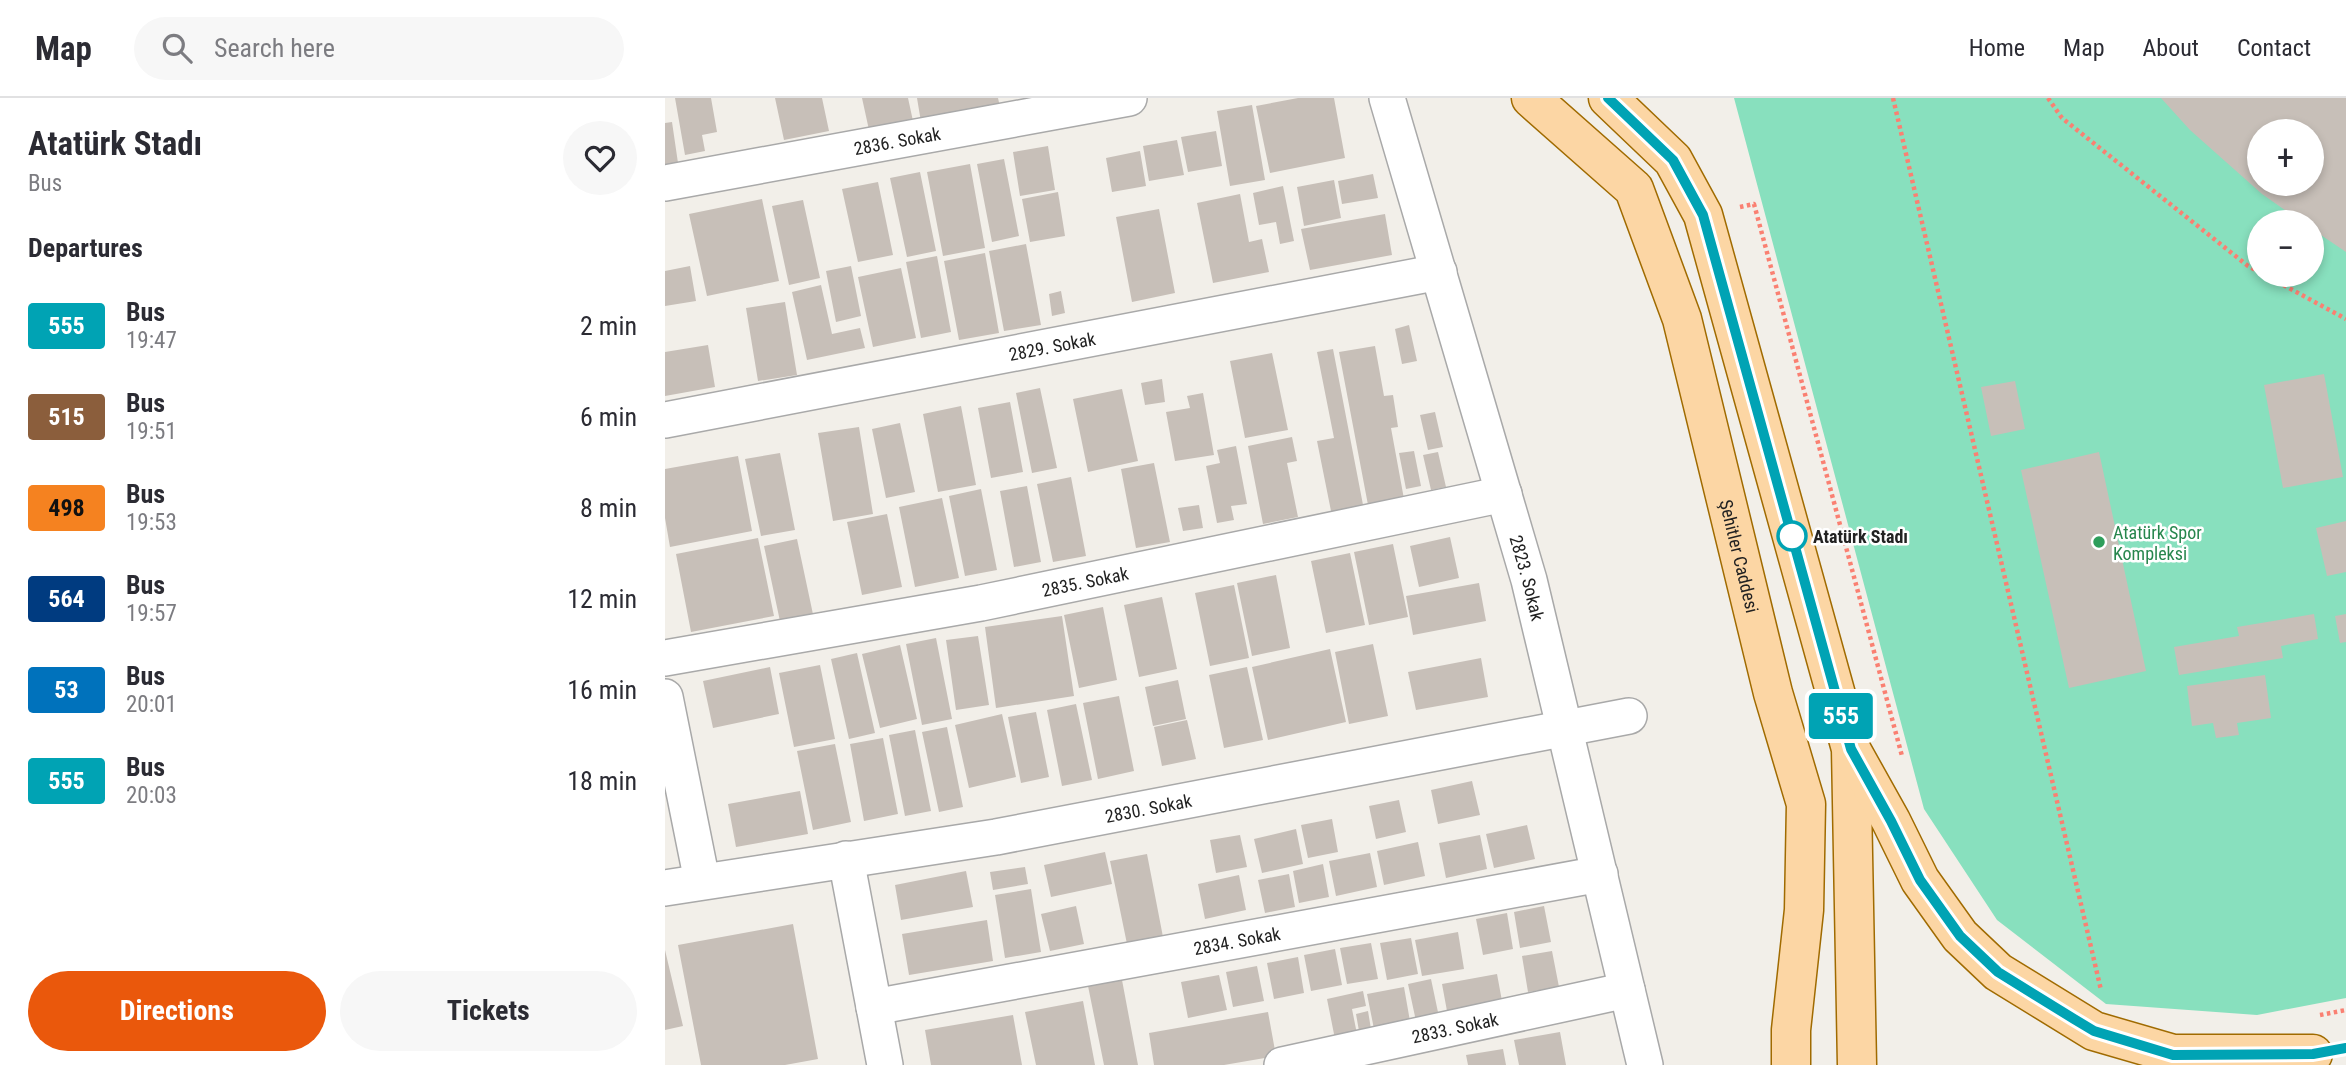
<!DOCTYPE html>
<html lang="en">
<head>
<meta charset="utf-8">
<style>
  body { margin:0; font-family:"Roboto Condensed",sans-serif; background:#f7f7f7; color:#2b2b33; height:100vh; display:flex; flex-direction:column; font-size:26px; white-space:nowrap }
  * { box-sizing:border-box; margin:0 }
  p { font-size:23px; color:#7c7c81 }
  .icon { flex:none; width:38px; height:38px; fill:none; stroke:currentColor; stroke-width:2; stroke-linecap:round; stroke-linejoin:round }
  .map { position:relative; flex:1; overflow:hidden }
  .panel { display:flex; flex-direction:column; background:#fff; width:665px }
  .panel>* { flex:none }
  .badge { padding:0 14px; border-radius:5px; font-size:24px; line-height:46px }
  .fabs { position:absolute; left:1582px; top:21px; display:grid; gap:14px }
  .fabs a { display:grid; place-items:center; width:77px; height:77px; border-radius:50%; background:#fff; box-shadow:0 4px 10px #0003; font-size:35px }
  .map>.badge { position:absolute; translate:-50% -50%; box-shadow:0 0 0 4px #fff }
  h2 { padding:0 28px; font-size:26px; line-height:63px }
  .round { display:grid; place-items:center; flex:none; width:74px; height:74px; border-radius:37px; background:#f7f7f7 }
  .overview { display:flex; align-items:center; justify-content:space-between; height:119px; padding:0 28px }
  h1 { font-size:33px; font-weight:700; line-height:52px }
  .button { display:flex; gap:14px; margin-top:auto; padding:14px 28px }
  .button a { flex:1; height:80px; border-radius:42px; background:#ea580c; color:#fff; font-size:28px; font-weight:700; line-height:80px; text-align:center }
  .button a+a { background:#f7f7f7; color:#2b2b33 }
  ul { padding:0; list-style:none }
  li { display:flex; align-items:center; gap:21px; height:91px; padding:0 28px }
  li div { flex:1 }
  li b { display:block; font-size:26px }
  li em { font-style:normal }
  li .badge { min-width:77px; font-weight:700; text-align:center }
  header { display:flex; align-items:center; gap:42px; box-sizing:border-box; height:98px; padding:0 35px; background:#fff; border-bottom:2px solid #e1e1e2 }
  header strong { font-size:33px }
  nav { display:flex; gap:38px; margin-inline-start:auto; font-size:24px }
  .search { width:490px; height:63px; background:#f7f7f7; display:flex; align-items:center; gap:18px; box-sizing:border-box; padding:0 24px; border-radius:38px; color:#7c7c81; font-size:26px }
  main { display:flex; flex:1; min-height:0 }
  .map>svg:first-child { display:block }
</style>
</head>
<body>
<header>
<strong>Map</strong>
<div class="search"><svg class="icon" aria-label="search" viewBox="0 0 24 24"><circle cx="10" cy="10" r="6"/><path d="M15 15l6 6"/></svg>Search here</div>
<nav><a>Home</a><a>Map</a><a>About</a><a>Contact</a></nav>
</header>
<main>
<section class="panel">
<div class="overview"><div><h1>Atatürk Stadı</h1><p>Bus</p></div><a class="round"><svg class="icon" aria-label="heart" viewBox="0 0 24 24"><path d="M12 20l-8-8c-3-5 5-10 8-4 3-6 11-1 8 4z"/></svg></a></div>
<h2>Departures</h2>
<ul>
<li><span class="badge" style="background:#00a3b4;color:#fff">555</span><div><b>Bus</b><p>19:47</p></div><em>2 min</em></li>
<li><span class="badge" style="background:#8b5e3c;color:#fff">515</span><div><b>Bus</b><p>19:51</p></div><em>6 min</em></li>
<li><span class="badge" style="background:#f58220;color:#111">498</span><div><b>Bus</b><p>19:53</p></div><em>8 min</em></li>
<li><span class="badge" style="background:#003b80;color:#fff">564</span><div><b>Bus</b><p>19:57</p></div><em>12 min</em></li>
<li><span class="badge" style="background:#0072bc;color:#fff">53</span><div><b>Bus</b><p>20:01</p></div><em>16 min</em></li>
<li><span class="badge" style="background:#00a3b4;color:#fff">555</span><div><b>Bus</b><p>20:03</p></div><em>18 min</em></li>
</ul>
<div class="button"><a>Directions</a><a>Tickets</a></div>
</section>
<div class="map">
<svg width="1681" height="967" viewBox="0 0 1681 967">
  <rect width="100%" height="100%" fill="#f2efe9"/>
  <path fill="#88e0be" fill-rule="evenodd" d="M1069,0h612v900l-89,17 -151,-11 -109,-84 -73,-111zM1594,33h53v53h-53zM1594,124h53v53h-53z"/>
  <path fill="#c7bfb8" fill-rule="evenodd" d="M10,0h36l6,34 -15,3 3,16 -20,4z
    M110,0h47l7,33 -45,9z
    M197,0h46l5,23 -44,9z
    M252,0h81l2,9 -79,15z
    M633,0h36l11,60 -75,15 -14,-67z
    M1496,0h185v154l-34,-23v-7h-10l-40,-28 -72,-64zM1594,33h53v53h-53z
    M587,7l13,75 -35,6 -13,-75z
    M7,24l6,41 -13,3v-43z
    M551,33l6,35 -34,6 -7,-35z
    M512,42l7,35 -35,6 -6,-35z
    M383,48l7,44 -35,6 -7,-44z
    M475,53l6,35 -34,6 -6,-34z
    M339,61l15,77 -27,6 -15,-78z
    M305,66l15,84 -42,8 -16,-84z
    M255,74l16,79 -29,6 -17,-79z
    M708,76l5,24 -36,6 -4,-23z
    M669,82l7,38 -37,8 -7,-39z
    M213,84l15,73 -35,7 -16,-73z
    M618,88l11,55 -14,3 -4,-22 -17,3 -6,-32z
    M393,94l7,44 -35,6 -8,-43z
    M575,96l9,48 13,-3 7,33 -56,11 -16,-80z
    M97,101l17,82 -72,15 -18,-82z
    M138,102l17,78 -31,7 -17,-79z
    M494,111l16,84 -43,9 -16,-85z
    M720,116l7,41 -82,15 -9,-41z
    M361,146l15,81 -37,6 -15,-80z
    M320,155l14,80 -40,7 -15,-79z
    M272,158l14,76 -30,6 -15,-76z
    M25,168l6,35 -31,5v-35z
    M186,168l10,50 -25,6 -10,-51z
    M236,170l15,70 -43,9 -15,-70z
    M156,187l11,49 28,-6 5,20 -58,12 -15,-68z
    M396,193l4,22 -13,3 -3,-22z
    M120,204l12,73 -39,6 -12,-73z
    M744,227l8,36 -15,3 -7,-35z
    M43,247l7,42 -50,9v-44z
    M710,248l9,50 9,-1 5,32 -7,1 13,71 -36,6 -29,-153z
    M668,251l31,161 -32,6 -15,-75 17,-3 -17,-86z
    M607,255l16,77 -43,8 -15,-77z
    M1659,276l19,103 -60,11 -19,-103z
    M497,281l3,23 -20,3 -4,-22z
    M1350,283l10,48 -34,7 -10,-49z
    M375,290l17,80 -25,5 -16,-80z
    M457,291l16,72 -50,11 -15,-73z
    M538,295l11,62 -39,6 -9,-49 24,-4 -3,-12z
    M345,304l13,70 -32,6 -13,-70z
    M296,308l15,79 -38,7 -15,-78z
    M770,314l8,35 -15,3 -8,-35z
    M235,325l15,69 -29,6 -14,-69z
    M194,329l14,87 -40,7 -15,-88z
    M627,339l5,24 -10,2 11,54 -35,7 -15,-78z
    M571,348l11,58 -16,2 3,14 -17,3 -11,-57 14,-3 -3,-13z
    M749,353l7,35 -15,3 -7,-36z
    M773,354l8,35 -15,3 -8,-35z
    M1434,354l47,219 -77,17 -48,-218z
    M115,355l15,77 -34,6 -16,-77z
    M73,358l14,75 -82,16 -5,-29v-49z
    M489,365l16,79 -34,6 -15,-79z
    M406,379l15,79 -33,6 -16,-78z
    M362,388l14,76 -27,5 -14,-76z
    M316,391l16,81 -32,6 -16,-80z
    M277,400l17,80 -44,9 -16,-80z
    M534,407l4,23 -20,3 -5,-23z
    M222,416l15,73 -40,8 -15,-73z
    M1681,423v51l-19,4 -11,-48z
    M785,439l9,41 -40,9 -9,-41z
    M93,440l16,78 -83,16 -15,-78z
    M132,441l17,80 -33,7 -17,-80z
    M728,446l15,73 -39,8 -15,-73z
    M685,455l15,72 -39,8 -15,-72z
    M611,477l14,73 -38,8 -15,-73z
    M814,485l7,38 -73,14 -7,-39z
    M569,487l15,73 -39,8 -15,-73z
    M497,499l15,72 -38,8 -15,-72z
    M438,509l14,73 -38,8 -15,-73z
    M1649,516l4,25 -37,7 2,12 -104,17 -5,-28 65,-11 -2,-9z
    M1681,516v28l-6,1 -5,-27z
    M397,518l12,80 -78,12 -11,-81z
    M313,538l11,69 -33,5 -10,-70z
    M271,540l16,81 -30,6 -16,-81z
    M708,546l15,72 -39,8 -14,-72z
    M235,547l17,74 -37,9 -18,-74z
    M665,551l16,73 -78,18 -16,-73z
    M192,555l18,80 -26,6 -18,-80z
    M816,560l7,39 -72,13 -8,-38z
    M155,567l15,74 -41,8 -15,-74z
    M105,569l9,47 -66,14 -10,-47z
    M582,569l16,73 -39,8 -15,-73z
    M1600,577l6,43 -34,5 2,12 -23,3 -3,-15 -21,3 -5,-40z
    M513,582l8,39 -33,7 -8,-39z
    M454,598l15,75 -36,8 -15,-76z
    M411,606l16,76 -30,6 -15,-76z
    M371,614l13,65 -28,6 -13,-66z
    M337,616l14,63 -47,11 -14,-63z
    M522,622l9,39 -34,7 -8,-39z
    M282,629l16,80 -24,5 -17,-80z
    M250,632l16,81 -26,5 -16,-81z
    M218,640l15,76 -34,7 -14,-77z
    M170,646l16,78 -38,8 -16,-79z
    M807,683l8,34 -42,9 -7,-34z
    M135,693l8,43 -72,13 -8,-43z
    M734,702l7,32 -30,7 -7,-33z
    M667,721l6,33 -30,6 -7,-33z
    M862,727l8,34 -41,9 -8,-34z
    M631,731l7,35 -41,9 -8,-34z
    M575,737l7,32 -31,6 -6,-33z
    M815,737l7,34 -41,9 -7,-35z
    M753,744l7,34 -41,9 -7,-34z
    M440,754l7,32 -61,13 -7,-32z
    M705,755l7,34 -41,9 -7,-35z
    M482,756l16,83 -36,7 -17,-83z
    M658,766l6,33 -30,6 -6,-32z
    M360,769l3,17 -35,6 -3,-18z
    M301,773l7,36 -72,13 -6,-35z
    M624,776l6,33 -30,6 -7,-33z
    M574,777l7,35 -41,9 -7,-35z
    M366,791l10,63 -36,6 -10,-63z
    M411,808l8,38 -34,7 -9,-37z
    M879,808l7,36 -31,6 -6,-36z
    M842,815l6,36 -30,6 -7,-36z
    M322,822l6,41 -84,14 -7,-41z
    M128,826l25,135 -33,6h-84l-23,-120z
    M793,834l6,37 -42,7 -7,-36z
    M746,840l7,36 -31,6 -7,-37z
    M706,845l7,36 -31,5 -7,-36z
    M670,851l7,36 -31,6 -7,-36z
    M0,852l18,76 -18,4z
    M887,853l7,36 -31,5 -6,-36z
    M633,859l6,36 -30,6 -7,-36z
    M592,868l7,35 -31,6 -7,-35z
    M832,876l5,27 -55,10 -5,-27z
    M554,877l8,35 -39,8 -7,-36z
    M766,881l8,38 -23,4 -8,-37z
    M457,882l16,85h-34l-16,-79z
    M739,889l7,40 -36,7 -8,-40z
    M698,893l3,15 -14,3 5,25 -22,5 -8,-40z
    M418,903l12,64h-59l-11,-53z
    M703,913l3,18 -12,2 -3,-17z
    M603,914l8,44 -52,9h-70l-5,-32z
    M348,917l9,50h-91l-6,-35z
    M895,934l6,33h-47l-5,-25z
    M838,951l3,16h-38l-2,-10z"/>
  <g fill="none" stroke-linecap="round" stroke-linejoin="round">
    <defs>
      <g id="minor">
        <path id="s1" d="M722,0l142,482 116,485"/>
        <path id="s2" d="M0,85l464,-85"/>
        <path id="s3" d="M0,322l774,-148"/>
        <path id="s4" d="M0,560l316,-55 523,-109"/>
        <path d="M0,599l37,184"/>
        <path d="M181,761l39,206"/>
        <path id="s5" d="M0,790l331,-51 633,-121"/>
        <path id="s6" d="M209,909l726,-133"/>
        <path id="s7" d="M617,967l345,-75"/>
      </g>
      <g id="primary">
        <path id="s8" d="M866,0l103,91 48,130 91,374 33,111 -2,106 -13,120v35"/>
        <path d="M943,0l65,62 30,55 148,534 6,316"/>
        <path d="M1188,655l38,68 29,59 40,56 38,36 96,59 79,23h140"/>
      </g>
    </defs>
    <use href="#minor" stroke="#a9a9a9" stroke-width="38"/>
    <use href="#primary" stroke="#a06b00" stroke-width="41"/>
    <path stroke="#fa8072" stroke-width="4.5" stroke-dasharray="3.5 3.5" stroke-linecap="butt" d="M1228,0l208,892
      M1383,0l14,20 186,148 11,6
      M1075,109l14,-3 148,552
      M1600,177l81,44
      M1655,917l26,-5"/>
    <use href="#minor" stroke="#fff" stroke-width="35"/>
    <use href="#primary" stroke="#fcd6a4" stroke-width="38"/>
  </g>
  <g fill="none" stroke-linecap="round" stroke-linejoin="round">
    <defs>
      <path id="line" d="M943,0l65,62 30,55 148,534 40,72 29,59 40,56 38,36 76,47 20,12 79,24 140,-1 33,-6"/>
    </defs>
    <use href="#line" stroke="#fff" stroke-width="16"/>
    <use href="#line" stroke="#00a3b4" stroke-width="10"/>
  </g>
  <circle fill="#fff" stroke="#00a3b4" stroke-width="3.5" cx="1127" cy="438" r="14"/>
  <circle fill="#2e9e5b" stroke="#fff" stroke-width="2.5" cx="1434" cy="444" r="7"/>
  <g text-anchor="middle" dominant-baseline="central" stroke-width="5" stroke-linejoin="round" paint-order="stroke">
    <g font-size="18" fill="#222" stroke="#fff">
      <text stroke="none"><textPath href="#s2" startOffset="236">2836. Sokak</textPath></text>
      <text stroke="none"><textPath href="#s3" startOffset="394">2829. Sokak</textPath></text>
      <text stroke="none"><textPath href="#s8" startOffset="520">Şehitler Caddesi</textPath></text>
      <text stroke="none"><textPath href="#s1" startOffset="500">2823. Sokak</textPath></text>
      <text stroke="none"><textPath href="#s4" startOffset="427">2835. Sokak</textPath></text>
      <text stroke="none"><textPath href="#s5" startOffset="490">2830. Sokak</textPath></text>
      <text stroke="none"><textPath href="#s6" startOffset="369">2834. Sokak</textPath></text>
      <text stroke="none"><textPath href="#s7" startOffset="177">2833. Sokak</textPath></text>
    </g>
    <g font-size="18" fill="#27864d" stroke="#fff" text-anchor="start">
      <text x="1448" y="434">Atatürk Spor<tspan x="1448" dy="21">Kompleksi</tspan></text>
    </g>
    <g font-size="18" font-weight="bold" fill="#222" stroke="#fff" text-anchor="start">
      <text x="1148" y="438">Atatürk Stadı</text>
    </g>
  </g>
</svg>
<div class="fabs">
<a>+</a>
<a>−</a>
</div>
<b class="badge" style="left:1176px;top:618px;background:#00a3b4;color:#fff">555</b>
</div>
</main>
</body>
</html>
